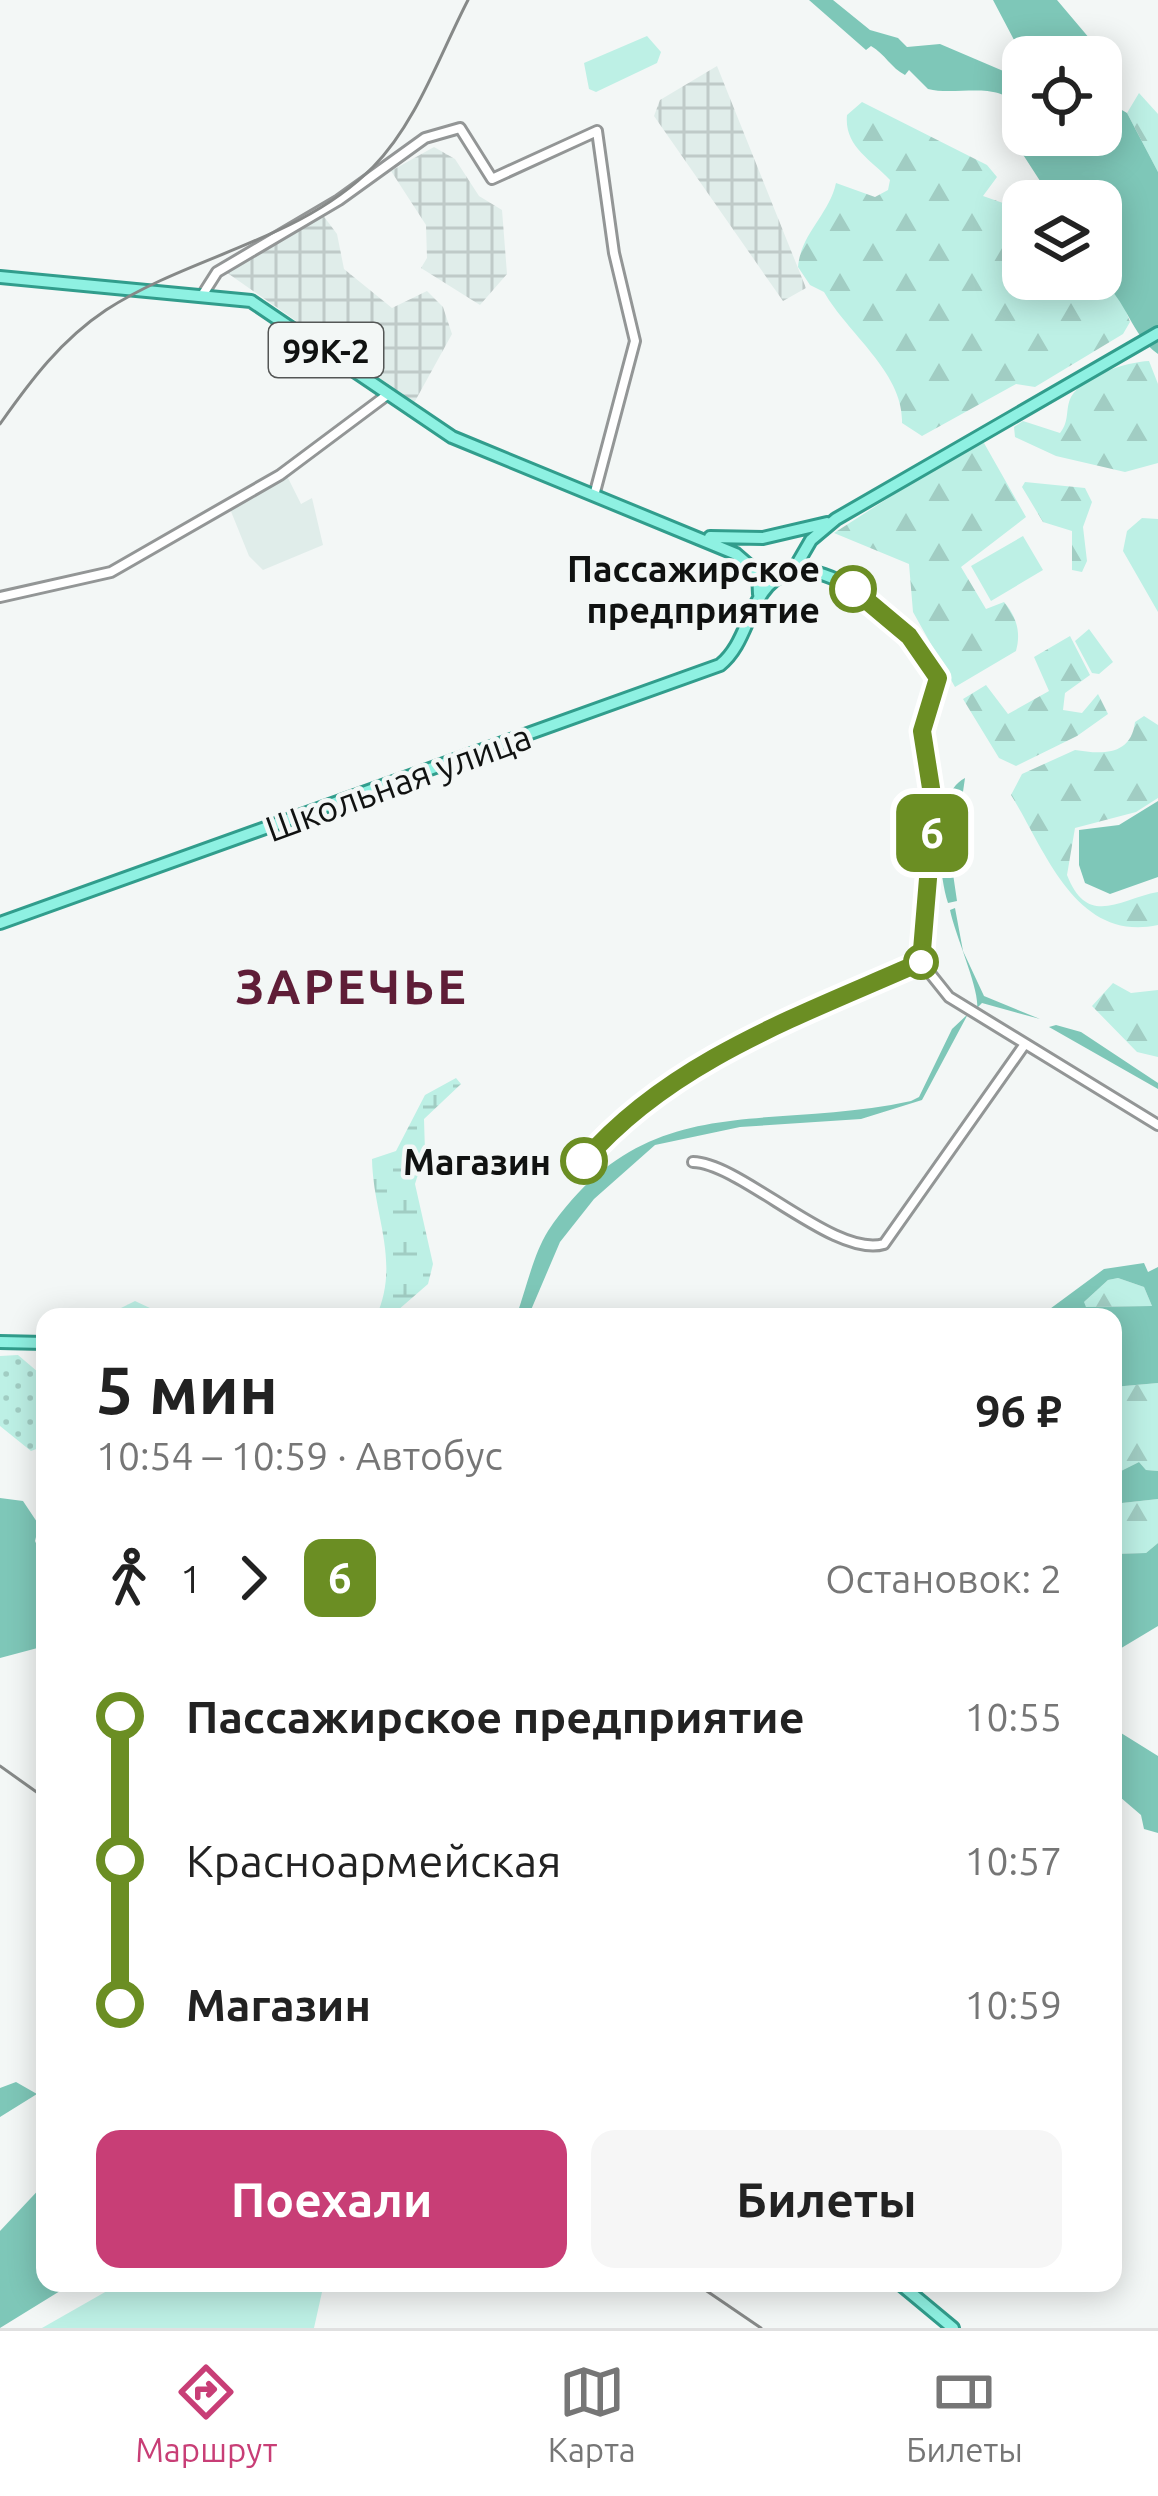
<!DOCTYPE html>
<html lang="ru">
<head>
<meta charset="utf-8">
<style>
  body { margin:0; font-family:Ubuntu,sans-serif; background:#f6f6f6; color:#222; height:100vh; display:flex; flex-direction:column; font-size:45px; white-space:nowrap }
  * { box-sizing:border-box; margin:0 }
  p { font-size:39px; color:#767676 }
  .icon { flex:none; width:66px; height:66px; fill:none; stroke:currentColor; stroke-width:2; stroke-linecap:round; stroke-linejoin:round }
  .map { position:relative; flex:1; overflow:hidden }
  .sheet { position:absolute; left:36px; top:1308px; width:1086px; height:984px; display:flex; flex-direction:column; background:#fff; border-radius:24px; box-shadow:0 6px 30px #0003 }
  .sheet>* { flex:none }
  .badge { padding:0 24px; border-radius:18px; font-size:42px; line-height:78px }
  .fabs { position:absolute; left:1002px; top:36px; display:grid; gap:24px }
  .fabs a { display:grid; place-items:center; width:120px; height:120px; border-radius:24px; background:#fff; box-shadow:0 6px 30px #0003; font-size:60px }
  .map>.badge { position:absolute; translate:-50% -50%; box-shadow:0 0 0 6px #fff }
  .legs { display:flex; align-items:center; gap:18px; height:132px; padding:0 60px; font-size:39px }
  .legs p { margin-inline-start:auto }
  .head { display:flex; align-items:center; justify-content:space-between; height:204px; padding:0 60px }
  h1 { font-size:66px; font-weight:700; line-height:90px }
  .button { display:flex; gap:24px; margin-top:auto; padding:24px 60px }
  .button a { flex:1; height:138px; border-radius:24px; background:#c83e76; color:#fff; font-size:48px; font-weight:700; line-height:138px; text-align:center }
  .button a+a { background:#f6f6f6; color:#222 }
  ul { padding:0 60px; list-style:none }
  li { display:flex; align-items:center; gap:42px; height:144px; font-size:45px }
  li i { display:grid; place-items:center; width:18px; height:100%; margin:0 15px; background:currentColor }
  li i::after { content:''; width:30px; height:30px; margin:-15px; border:9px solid; border-radius:50%; background:#fff }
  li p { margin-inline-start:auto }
  li:first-child i { background:linear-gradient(#0000 50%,currentColor 0) }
  li:last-child i { background:linear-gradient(currentColor 50%,#0000 0) }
  .menu { display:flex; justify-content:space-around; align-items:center; height:168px; border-top:3px solid #e0e0e0; background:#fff; font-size:33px; color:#767676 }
  .menu a { display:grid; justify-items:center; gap:6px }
  .menu .on { color:#c83e76 }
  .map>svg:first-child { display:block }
</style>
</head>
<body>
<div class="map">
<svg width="1158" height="2328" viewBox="0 0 1158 2328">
  <defs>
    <pattern id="industrial-grid" width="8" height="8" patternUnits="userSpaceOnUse" patternTransform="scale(3)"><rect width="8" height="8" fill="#e0edea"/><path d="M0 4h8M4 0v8" fill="none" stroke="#bfcac8"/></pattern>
    <pattern id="grass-dots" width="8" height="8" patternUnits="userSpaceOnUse" patternTransform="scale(3)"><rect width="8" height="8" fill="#bdf0e5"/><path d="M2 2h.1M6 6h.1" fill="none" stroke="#a1cdc3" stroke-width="1.8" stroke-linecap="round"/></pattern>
    <pattern id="forest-firs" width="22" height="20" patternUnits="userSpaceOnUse" patternTransform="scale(3)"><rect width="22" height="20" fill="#bdf0e5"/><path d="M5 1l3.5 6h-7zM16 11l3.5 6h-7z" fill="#a1cdc3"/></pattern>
    <pattern id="wetland-marsh" width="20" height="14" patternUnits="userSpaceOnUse" patternTransform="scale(3)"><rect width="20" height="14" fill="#bdf0e5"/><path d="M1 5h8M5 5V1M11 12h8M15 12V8" fill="none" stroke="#a1cdc3"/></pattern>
  </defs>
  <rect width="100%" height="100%" fill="#f3f7f6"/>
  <path fill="#e0edea" d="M287,476l14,28 11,-6 11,47 -60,25 -14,-14 -19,-47z"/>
  <path fill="url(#industrial-grid)" d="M717,66l89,222 -23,13 -129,-185 6,-16z
    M434,147l21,12 24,37 23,14 5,64 -27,31 -59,-37 6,-10 -1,-33 -35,-54z
    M322,214l15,20 7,35 48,39 35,-17 16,16 9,27 -38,69 -188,-131z"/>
  <path fill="url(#grass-dots)" d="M135,1301l32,15 17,-4 9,5h-138l8,-8 48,4z
    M18,1355l27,23 -6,70 -8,3 -31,-25v-70z"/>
  <path fill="url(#forest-firs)" d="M1139,93l19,21v58l-31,-59z
    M862,102l125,63 10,12 -14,19 40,14v69h77l20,16 10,27 -7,12 -88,53 -19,-3 -94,52 -20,-13c2,-50 -54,-89 -78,-131l-14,-7 -12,-18c3,-34 31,-52 38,-84l39,14 13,-7 2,-10c-20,-21 -46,-34 -43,-65z
    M1149,361l9,23v79l-33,9 -69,-16 -41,-19 -1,-10 9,-6 37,12c10,-12 5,-24 11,-36 12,-21 55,-35 78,-36z
    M977,441l7,2 42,74 -65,50 25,42 18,-7c13,15 17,31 12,49l-61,36 -42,-75 -4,-48 -75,-31z
    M1025,482l60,6 7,14 -9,25 4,34 -5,11 -10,-2v-39l-29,-9 -21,-35z
    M1070,636l20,39 -25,18 -2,17 19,3 16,-19 10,20 -31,22 -61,30 -17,-8 -36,-59 23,-14 22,29 41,-23 -15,-34z
    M1144,716l14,9v73l-22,14 -61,16 -8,47c21,54 54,23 91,17v33c-83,18 -113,-76 -147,-130l11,-21 53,-24c25,4 56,7 60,-28z
    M1113,983l18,10 27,-3v67l-21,-5 -45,-46z
    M1118,1278l26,9 8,19 -66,1 -3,-4 25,-23z
    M1158,1383v88l-12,-1 -7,-8 -26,13v-88z
    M1158,1499v44l-12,10 -33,1v-50z"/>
  <path fill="url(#wetland-marsh)" d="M456,1078l5,6 -37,35 1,33 -10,32 18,80 -5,20 -38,33h-14c25,-55 -3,-102 -4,-158l24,-8 29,-56z"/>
  <path fill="#bdf0e5" d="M647,36l14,16 -4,11 -61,29 -7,-3 -5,-26z
    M1142,518l16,1v93l-35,-61 4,-20z
    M1023,536l20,34 -52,31 -20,-35z
    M1089,629l24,33 -14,12 -7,-1 -17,-32z
    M121,2283h203l-10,45h-272z"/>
  <path fill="#7ec7b8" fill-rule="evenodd" d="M809,0h24l37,30 28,8 9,9 33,-3 75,32 8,6v31c-20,-36 -64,-16 -95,-24l-19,-19 -4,5c-14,-7 -20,-21 -34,-29l-5,4z
    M993,0h64l33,39 6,18h-73z
    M1101,80l14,26 12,7 31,59v182c-27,-19 -31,-54 -58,-75l1,-78h-48l-40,-62 10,-22v18h78z
    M965,778l-13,89 5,34 -9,2c-10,-30 -16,-108 17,-125z
    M1158,801v76l-48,17 -25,-11 -6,-18v-35l40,-5z
    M955,908l8,43 21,45 56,23 -58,-16 -5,5c3,-18 -22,-73 -27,-98z
    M968,1014l-46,86 -61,19 -121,8 -85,18 -61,54 -34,43 -32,75h-12c10,-27 17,-62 32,-86 99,-145 216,-98 363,-130l8,-4 33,-68z
    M1056,1025l25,7 77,51v6l-109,-62z
    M1144,1263l4,9 10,-5v116l-45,4v-70h-74l65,-48zM1118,1278l26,9 8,19 -66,1 -2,-5 24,-22z
    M1139,1462l7,8 12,1v28l-45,5v-29z
    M0,1498l23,3 16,24 -4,16 10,22v83l-45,12z
    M1158,1543v83l-45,27v-99l33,-1z
    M1113,1728l45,28v77l-14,-4 -3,-14 -28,-24z
    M16,2082l21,12 -37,23v-29z
    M45,2183v100h28l-73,45v-97z"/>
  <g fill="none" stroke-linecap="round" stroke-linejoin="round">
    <defs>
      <path id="minor" d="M203,294l14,-22 122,-72 86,-62 35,-10 32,51 105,-48 17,122 21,88 -40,151
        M0,597l111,-25 169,-97 107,-80
        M938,678l-16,53 12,76 -13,155 28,35 209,128
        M693,1162c48,1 142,97 191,82l141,-200"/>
      <path id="major" d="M0,277l251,24 201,136 284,117 22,19 1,21
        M710,537l53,1 64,-15
        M793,571l18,-31 25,-21 322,-186
        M0,923l720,-258c25,-20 27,-56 48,-79 51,-54 145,51 170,92
        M0,1342l45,1
        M899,2283l54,45"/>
    </defs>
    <use href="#minor" stroke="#939696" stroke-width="14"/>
    <use href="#major" stroke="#319d8c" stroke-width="16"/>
    <use href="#minor" stroke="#fff" stroke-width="8"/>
    <use href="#major" stroke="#8ef1e2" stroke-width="10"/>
    <path stroke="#868988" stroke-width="3" d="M0,424c31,-44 61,-84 106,-114 85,-55 193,-69 267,-143 43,-43 67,-113 95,-167
      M0,1766l45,32
      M695,2283l66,45"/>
  </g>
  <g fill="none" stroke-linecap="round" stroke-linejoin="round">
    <defs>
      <path id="line-1" d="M584,1161c87,-101 218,-146 337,-199l13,-155 -12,-76 16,-53 -29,-42 -56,-47"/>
    </defs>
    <use href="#line-1" stroke="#fff" stroke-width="27"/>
    <use href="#line-1" stroke="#6b8e23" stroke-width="18"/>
  </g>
  <g fill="#fff" stroke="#6b8e23" stroke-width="6">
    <circle cx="853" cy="589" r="21"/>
    <circle cx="921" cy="962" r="15"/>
    <circle cx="584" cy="1161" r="21"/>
  </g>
  <g text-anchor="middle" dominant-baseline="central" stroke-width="9" stroke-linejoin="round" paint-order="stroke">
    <rect fill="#f3f7f6" stroke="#545756" stroke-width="3" x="269" y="323" width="114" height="54" rx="9"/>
    <g font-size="33" font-weight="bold" fill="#101211">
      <text x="326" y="350">99К-2</text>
    </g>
    <g font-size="36" font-weight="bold" fill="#101211" stroke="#f3f7f6" text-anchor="end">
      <text x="820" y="568">Пассажирское<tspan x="820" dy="41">предприятие</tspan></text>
      <text x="551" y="1161">Магазин</text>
    </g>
    <g font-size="36" fill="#101211" stroke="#f3f7f6">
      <text transform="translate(398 782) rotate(-20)">Школьная улица</text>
    </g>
    <g font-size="48" font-weight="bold" letter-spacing="3" fill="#5f1d37" stroke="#f3f7f6">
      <text x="352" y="986">ЗАРЕЧЬЕ</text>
    </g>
  </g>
</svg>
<div class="fabs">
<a><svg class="icon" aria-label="locate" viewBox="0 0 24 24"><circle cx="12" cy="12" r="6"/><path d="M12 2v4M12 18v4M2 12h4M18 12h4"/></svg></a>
<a><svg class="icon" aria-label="layers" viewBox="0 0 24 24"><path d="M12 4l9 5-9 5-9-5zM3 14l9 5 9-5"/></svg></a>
</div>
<b class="badge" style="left:932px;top:833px;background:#6b8e23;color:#fff">6</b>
<section class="sheet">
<div class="head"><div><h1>5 мин</h1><p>10:54 – 10:59 · Автобус</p></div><b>96 ₽</b></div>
<div class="legs"><svg class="icon" aria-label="walk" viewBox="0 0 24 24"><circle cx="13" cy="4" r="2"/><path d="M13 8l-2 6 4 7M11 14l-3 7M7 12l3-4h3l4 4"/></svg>1<svg class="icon" aria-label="forward" viewBox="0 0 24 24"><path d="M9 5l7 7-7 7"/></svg><b class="badge" style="background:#6b8e23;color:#fff">6</b><p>Остановок: 2</p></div>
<ul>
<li><i style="color:#6b8e23"></i><b>Пассажирское предприятие</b><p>10:55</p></li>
<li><i style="color:#6b8e23"></i><span>Красноармейская</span><p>10:57</p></li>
<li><i style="color:#6b8e23"></i><b>Магазин</b><p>10:59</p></li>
</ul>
<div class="button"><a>Поехали</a><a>Билеты</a></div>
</section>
</div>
<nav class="menu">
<a class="on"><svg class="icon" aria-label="directions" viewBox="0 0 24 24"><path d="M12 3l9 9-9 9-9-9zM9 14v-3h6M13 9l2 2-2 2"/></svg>Маршрут</a>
<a><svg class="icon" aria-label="map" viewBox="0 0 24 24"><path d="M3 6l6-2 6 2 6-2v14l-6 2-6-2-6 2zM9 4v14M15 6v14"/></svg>Карта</a>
<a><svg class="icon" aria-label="tickets" viewBox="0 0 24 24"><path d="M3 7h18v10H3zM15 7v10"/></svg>Билеты</a>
</nav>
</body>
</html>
